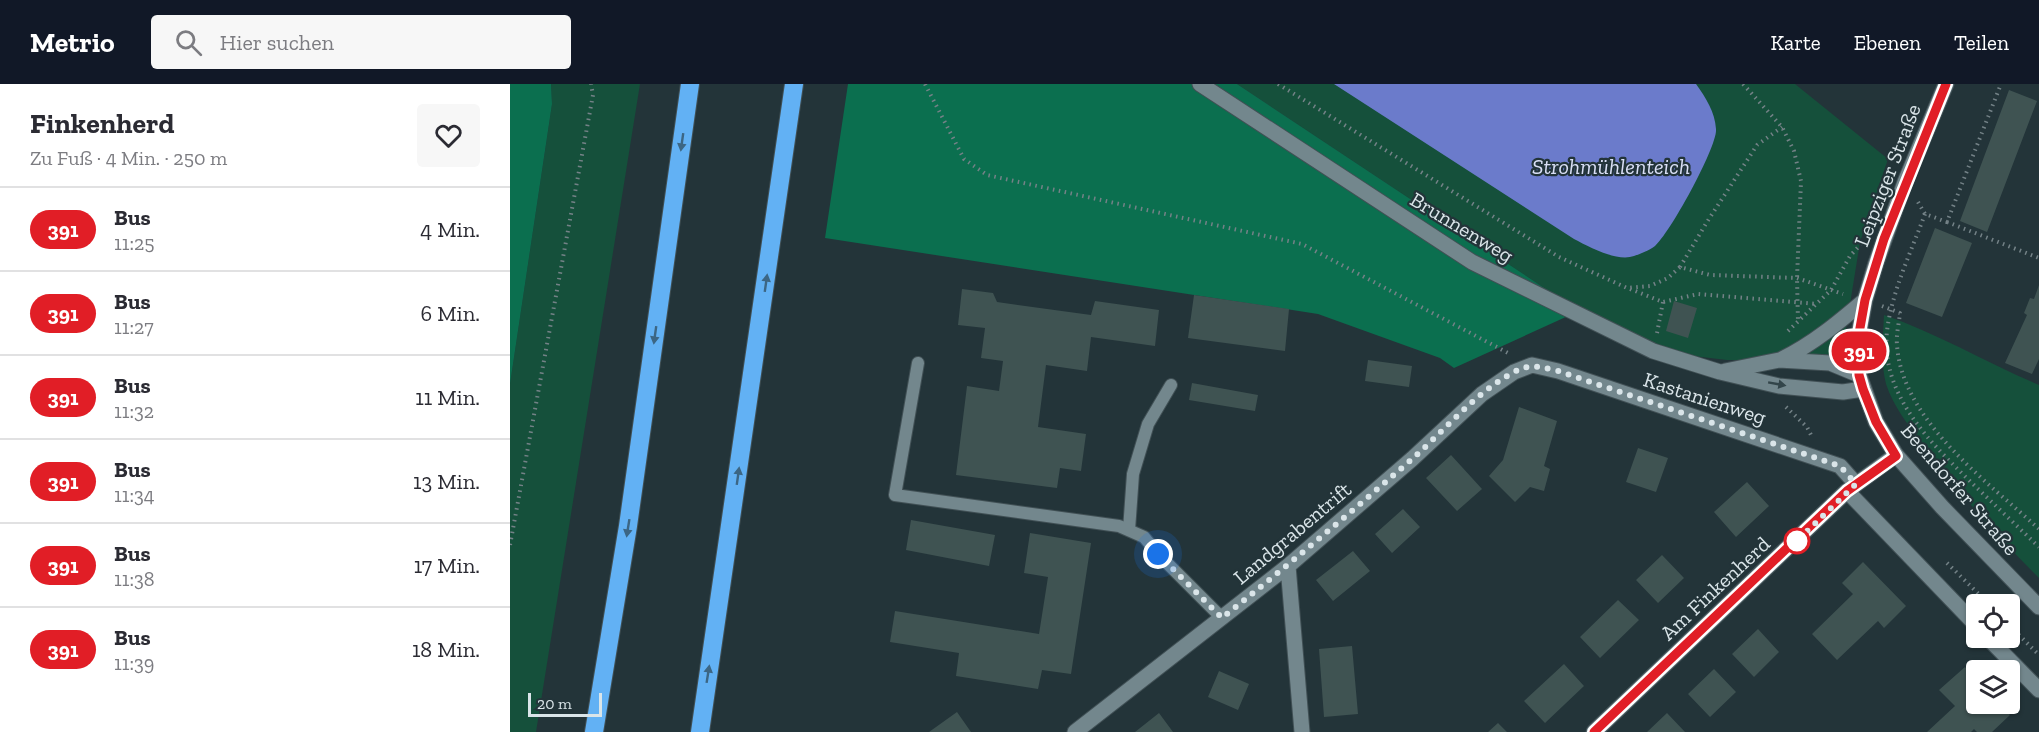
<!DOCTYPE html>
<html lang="de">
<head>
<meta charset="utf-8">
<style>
  body { margin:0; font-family:"Zilla Slab",serif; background:#f7f7f7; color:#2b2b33; height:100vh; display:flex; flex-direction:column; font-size:22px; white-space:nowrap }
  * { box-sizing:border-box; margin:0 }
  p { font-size:20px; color:#7c7c81 }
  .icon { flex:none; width:33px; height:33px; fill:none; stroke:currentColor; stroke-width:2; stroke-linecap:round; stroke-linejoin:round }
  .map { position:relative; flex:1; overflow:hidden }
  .panel { display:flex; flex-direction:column; background:#fff; width:510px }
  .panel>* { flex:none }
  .badge { padding:0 12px; border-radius:20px; font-size:21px; line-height:39px }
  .tools { position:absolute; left:1456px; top:510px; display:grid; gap:12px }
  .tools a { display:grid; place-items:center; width:54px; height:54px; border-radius:6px; background:#fff; box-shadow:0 2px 4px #0004; font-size:30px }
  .scale { position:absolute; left:18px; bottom:15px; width:74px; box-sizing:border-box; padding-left:6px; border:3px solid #dae5e9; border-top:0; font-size:16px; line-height:21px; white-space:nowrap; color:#dae5e9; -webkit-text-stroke:4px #233439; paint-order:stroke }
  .you { position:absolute; width:30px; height:30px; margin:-15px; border:4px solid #fff; border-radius:50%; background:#1a73e8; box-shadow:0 0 0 9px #1a73e833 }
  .map>.badge { position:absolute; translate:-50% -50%; box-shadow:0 0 0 3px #fff }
  .round { display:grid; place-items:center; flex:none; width:63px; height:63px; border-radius:6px; background:#f7f7f7 }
  .overview { display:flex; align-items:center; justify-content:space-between; height:102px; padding:0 30px }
  h1 { font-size:28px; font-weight:800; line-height:45px }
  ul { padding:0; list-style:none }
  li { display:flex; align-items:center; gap:18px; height:84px; padding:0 30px; border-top:2px solid #e1e1e2 }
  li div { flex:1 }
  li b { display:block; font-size:22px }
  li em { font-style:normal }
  li .badge { min-width:66px; font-weight:700; text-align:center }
  header { display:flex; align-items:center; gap:36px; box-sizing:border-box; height:84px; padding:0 30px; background:#111827; color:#fff }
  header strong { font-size:28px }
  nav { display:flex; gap:33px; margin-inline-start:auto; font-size:21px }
  .search { width:420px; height:54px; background:#f7f7f7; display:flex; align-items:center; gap:15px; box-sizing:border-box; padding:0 21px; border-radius:6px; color:#7c7c81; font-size:22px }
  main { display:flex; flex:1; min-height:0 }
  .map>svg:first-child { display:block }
</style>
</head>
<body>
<header>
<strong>Metrio</strong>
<div class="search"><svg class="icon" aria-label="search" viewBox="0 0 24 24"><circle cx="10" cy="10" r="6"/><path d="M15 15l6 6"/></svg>Hier suchen</div>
<nav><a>Karte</a><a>Ebenen</a><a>Teilen</a></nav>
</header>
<main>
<section class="panel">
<div class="overview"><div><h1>Finkenherd</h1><p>Zu Fuß · 4 Min. · 250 m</p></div><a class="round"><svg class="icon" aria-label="heart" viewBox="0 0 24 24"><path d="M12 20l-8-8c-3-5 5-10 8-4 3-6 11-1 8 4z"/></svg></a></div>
<ul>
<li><span class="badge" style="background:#e11e26;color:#fff">391</span><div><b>Bus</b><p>11:25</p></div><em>4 Min.</em></li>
<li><span class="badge" style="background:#e11e26;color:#fff">391</span><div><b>Bus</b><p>11:27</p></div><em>6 Min.</em></li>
<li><span class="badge" style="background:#e11e26;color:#fff">391</span><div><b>Bus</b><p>11:32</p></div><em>11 Min.</em></li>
<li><span class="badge" style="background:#e11e26;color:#fff">391</span><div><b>Bus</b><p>11:34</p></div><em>13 Min.</em></li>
<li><span class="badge" style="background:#e11e26;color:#fff">391</span><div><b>Bus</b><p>11:38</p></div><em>17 Min.</em></li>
<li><span class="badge" style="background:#e11e26;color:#fff">391</span><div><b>Bus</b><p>11:39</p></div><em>18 Min.</em></li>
</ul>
</section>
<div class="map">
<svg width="1529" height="648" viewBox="0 0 1529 648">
  <rect width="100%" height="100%" fill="#233439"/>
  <path fill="#15503b" d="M41,0h89l-104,648h-26v-348l42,-280z
    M727,0h558l93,75 -28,83 -19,118h-114l-51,-6 -97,-43z
    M1374,231c53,18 103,48 155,70v193c-42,-42 -82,-87 -118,-135 -13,-19 -28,-37 -35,-59 -6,-23 -3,-46 -2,-69z"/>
  <path fill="#0b6f4f" d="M0,0h41l1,20 -42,280z
    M338,0h389l342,227 -125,57 -14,-10 -122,-44 -493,-76z"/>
  <path fill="#6b7bcb" d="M824,0h362c10,14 19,28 20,45 2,17 -47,106 -61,117 -5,4 -15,8 -21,10 -17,6 -45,-9 -60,-17z"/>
  <path fill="#3f5352" d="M1499,6l28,11 -50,131 -27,-11z
    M1425,144l37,15 -30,74 -36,-14z
    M1529,201v74l-7,15 -27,-11 22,-48 -3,-2 6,-15 4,1z
    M452,205l31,4 4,9 94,13 4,-14 64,9 -4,36 -64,-9 -4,34 -41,-6 -8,62 48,7 -5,37 -21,-3 -3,20 -101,-13 11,-89 32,5 4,-30 -22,-3 4,-30 -27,-3z
    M684,211l95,14 -4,42 -97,-13z
    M1164,217l23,7 -9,30 -22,-7z
    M858,276l44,6 -3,21 -44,-6z
    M682,299l66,12 -3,16 -66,-11z
    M1009,323l38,14 -13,45 6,3 -6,22 -14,-4 -15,15 -26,-26 14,-16z
    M1128,364l30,10 -12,34 -30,-10z
    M941,371l31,34 -25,22 -31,-33z
    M1237,398l22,24 -33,31 -22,-25z
    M893,425l17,18 -28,26 -17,-19z
    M401,436l84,15 -6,31 -83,-16z
    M520,449l61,10 -20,131 -29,-4 -4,19 -82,-13 3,-23 -69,-11 5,-31 144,23 9,-57 -24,-4z
    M843,467l17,20 -37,30 -17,-21z
    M1152,471l22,23 -26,25 -22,-23z
    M1353,478l43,44 -22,22 -6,-7 -41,39 -25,-26 41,-40 -11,-11z
    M1108,516l21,20 -39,38 -20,-21z
    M1248,545l21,23 -25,25 -22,-23z
    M842,562l6,68 -34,3 -5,-68z
    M1054,580l20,22 -39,37 -21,-22z
    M1455,583l12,13v24h22l11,11 -18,17h-15l-3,-3 -3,3h-44l28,-26 -16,-16z
    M1204,585l22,23 -26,25 -22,-23z
    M709,587l30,13 -11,26 -30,-13z
    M447,628l14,20h-42z
    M649,629l14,19h-38z
    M1157,629l18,19h-38z
    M988,639l9,9h-19z"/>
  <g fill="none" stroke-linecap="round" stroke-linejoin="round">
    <defs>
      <path id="lane" d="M408,279l-23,132 224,31 25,11 14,17 64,64
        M619,446l4,-56 15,-50 23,-39"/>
      <path id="street" d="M1337,407l130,135
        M778,482l14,166
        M1478,554l51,52
        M565,648l213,-166 124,-107 70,-65 32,-22 18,-7 26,6 282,95 16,18
        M1084,648l253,-241 49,-36"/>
      <path id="secondary" d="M690,0l272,178 181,89 67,21 59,14 64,6 20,-3
        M1436,0l-41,98 -29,81 -11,37 -7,39 1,36 17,47 20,33 46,52 97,100
        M1272,275c31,-15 57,-37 83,-59
        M1215,287l54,-11 51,3 29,12"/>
      <path id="highway" d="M84,648l34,-206 62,-442
        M190,648l94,-648"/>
    </defs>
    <use href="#lane" stroke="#415055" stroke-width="14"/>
    <use href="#street" stroke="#415055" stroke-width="17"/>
    <use href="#secondary" stroke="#415055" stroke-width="17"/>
    <use href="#highway" stroke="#415055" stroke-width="20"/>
    <path stroke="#748287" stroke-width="4" stroke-dasharray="1.5 4.5" stroke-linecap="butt" d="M415,0l39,75 23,16 315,69 208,110
      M768,0l281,173 68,31 23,-2 18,-8 12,-11 30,8 87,3 46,16
      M1233,0l39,43 12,24 7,30 -4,97 1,44
      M1408,118l7,12 22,8 54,-138
      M1415,130c-14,38 -33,77 -38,117 -7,66 47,115 89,156 21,20 42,40 63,60
      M1437,138l92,36
      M1170,183l27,-45 50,-77 25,-18
      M1120,205l33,13 35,-8 119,10
      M1372,222l18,7c-1,10 -4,22 -3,32 5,76 90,136 142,184
      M1278,247l43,-41 19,-34 11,-12
      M1147,249l6,-31
      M1276,323l21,20 4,8
      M0,461l83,-450 -2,-11
      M1437,479l42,41
      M1500,542l29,29"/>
    <use href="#lane" stroke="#73878d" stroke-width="12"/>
    <use href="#street" stroke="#73878d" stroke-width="15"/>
    <use href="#secondary" stroke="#73878d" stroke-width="15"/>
    <use href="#highway" stroke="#62b1f4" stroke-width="18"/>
  </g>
  <defs><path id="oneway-solid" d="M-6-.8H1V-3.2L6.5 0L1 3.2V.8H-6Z" transform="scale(1.5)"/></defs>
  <g fill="#3c6684">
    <use href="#oneway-solid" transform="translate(172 58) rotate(98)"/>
    <use href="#oneway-solid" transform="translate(256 199) rotate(-82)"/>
    <use href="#oneway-solid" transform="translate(145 251) rotate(98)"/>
    <use href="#oneway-solid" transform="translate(228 392) rotate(-82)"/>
    <use href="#oneway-solid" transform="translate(118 444) rotate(99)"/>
    <use href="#oneway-solid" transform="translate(198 590) rotate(-81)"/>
  </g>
  <use fill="#33454a" href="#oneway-solid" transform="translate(1267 300) rotate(10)"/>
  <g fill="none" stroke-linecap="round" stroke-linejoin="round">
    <defs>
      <path id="line" d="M1084,648l253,-241 49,-35 -20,-34 -13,-33 -4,-14 -1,-36 7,-39 19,-61 62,-155"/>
    </defs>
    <use href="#line" stroke="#fff" stroke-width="14"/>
    <use href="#line" stroke="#e11e26" stroke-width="9"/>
    <path stroke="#dae5e9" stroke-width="6" stroke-dasharray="0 10.8" d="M648,470l64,64c64,-51 127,-104 189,-158 33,-29 64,-67 103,-88 17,-9 26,-5 44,-1l282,95 16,18 -59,57"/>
  </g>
  <circle fill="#fff" stroke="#e11e26" stroke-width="3" cx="1287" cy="457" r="12"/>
  <g text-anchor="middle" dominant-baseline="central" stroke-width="4.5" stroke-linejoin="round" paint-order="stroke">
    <g font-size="21" fill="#dae5e9" stroke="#233439">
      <text transform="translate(1377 91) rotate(-69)">Leipziger Straße</text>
      <text transform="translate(952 143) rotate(31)">Brunnenweg</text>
      <text transform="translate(1195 314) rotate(18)">Kastanienweg</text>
      <text transform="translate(1450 405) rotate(49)">Beendorfer Straße</text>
      <text transform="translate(782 449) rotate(-40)">Landgrabentrift</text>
      <text transform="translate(1205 504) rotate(-43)">Am Finkenherd</text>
    </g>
    <g font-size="22" font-style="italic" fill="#dae0f6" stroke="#233439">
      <text x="1101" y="82">Strohmühlenteich</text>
    </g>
  </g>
</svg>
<div class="tools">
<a><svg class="icon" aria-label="locate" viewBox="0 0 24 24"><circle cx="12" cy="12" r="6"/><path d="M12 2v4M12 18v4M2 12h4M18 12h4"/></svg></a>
<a><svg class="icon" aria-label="layers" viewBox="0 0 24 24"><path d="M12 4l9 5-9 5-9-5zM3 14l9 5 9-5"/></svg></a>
</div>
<div class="scale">20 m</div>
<div class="you" style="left:648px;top:470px"></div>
<b class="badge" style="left:1349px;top:267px;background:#e11e26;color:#fff">391</b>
</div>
</main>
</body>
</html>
